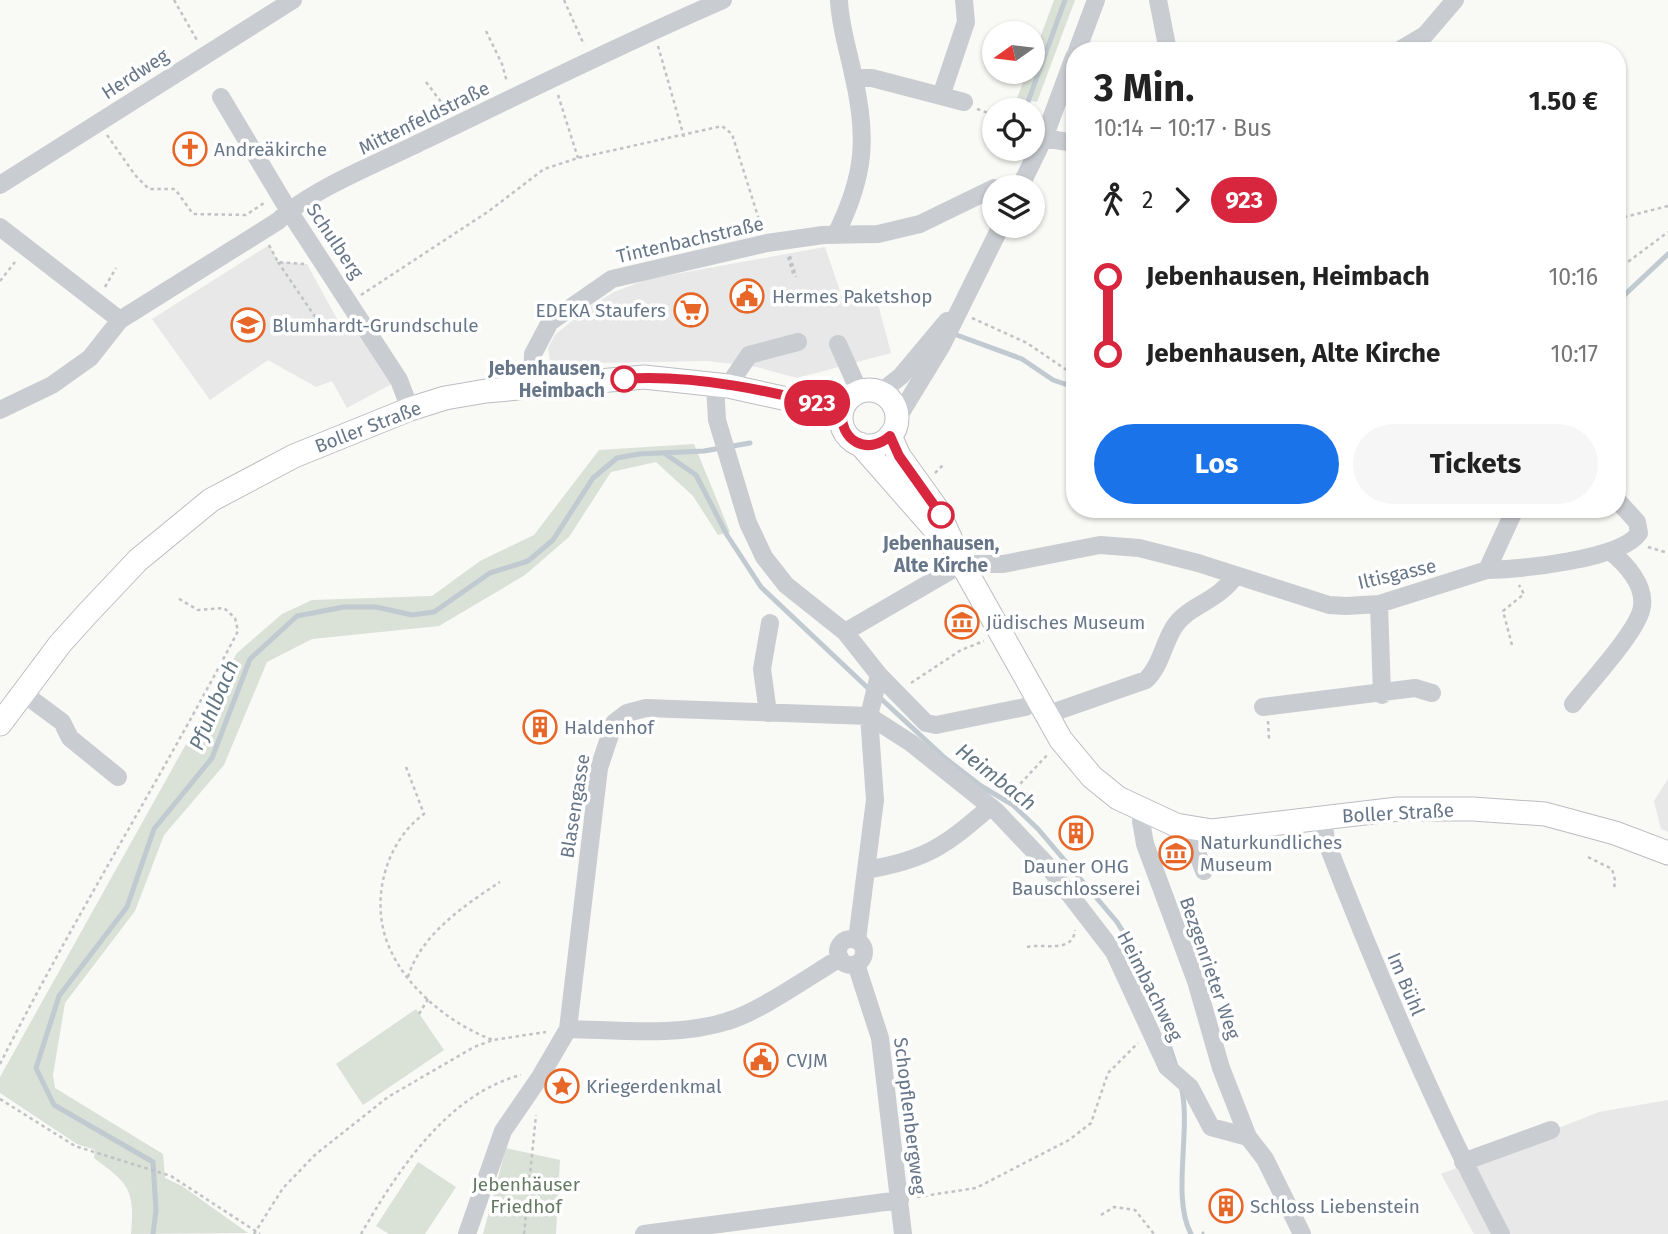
<!DOCTYPE html>
<html lang="de">
<head>
<meta charset="utf-8">
<style>
  body { margin:0; font-family:"Fira Sans",sans-serif; background:#f6f6f6; color:#222; height:100vh; display:flex; flex-direction:column; font-size:26px; white-space:nowrap }
  * { box-sizing:border-box; margin:0 }
  p { font-size:23px; color:#767676 }
  .icon { flex:none; width:38px; height:38px; fill:none; stroke:currentColor; stroke-width:2; stroke-linecap:round; stroke-linejoin:round }
  .map { position:relative; flex:1; overflow:hidden }
  .panel { position:absolute; left:1066px; top:42px; width:560px; height:476px; display:flex; flex-direction:column; background:#fff; border-radius:28px; box-shadow:0 2px 5px #0004 }
  .panel>* { flex:none }
  .badge { padding:0 14px; border-radius:23px; font-size:24px; line-height:46px }
  .needle { width:46px; rotate:256deg }
  .fabs { position:absolute; left:982px; top:21px; display:grid; gap:14px }
  .fabs a { display:grid; place-items:center; width:63px; height:63px; border-radius:50%; background:#fff; box-shadow:0 2px 5px #0004; font-size:35px }
  .map>.badge { position:absolute; translate:-50% -50%; box-shadow:0 0 0 4px #fff }
  .legs { display:flex; align-items:center; gap:10px; height:77px; padding:0 28px; font-size:23px }
  .legs p { margin-inline-start:auto }
  .head { display:flex; align-items:center; justify-content:space-between; height:119px; padding:0 28px }
  h1 { font-size:38px; font-weight:700; line-height:52px }
  .button { display:flex; gap:14px; margin-top:auto; padding:14px 28px }
  .button a { flex:1; height:80px; border-radius:42px; background:#1a73e8; color:#fff; font-size:28px; font-weight:700; line-height:80px; text-align:center }
  .button a+a { background:#f6f6f6; color:#222 }
  ul { padding:0 28px; list-style:none }
  li { display:flex; align-items:center; gap:24px; height:77px; font-size:26px }
  li i { display:grid; place-items:center; width:10px; height:100%; margin:0 9px; background:currentColor }
  li i::after { content:''; width:18px; height:18px; margin:-9px; border:5px solid; border-radius:50%; background:#fff }
  li p { margin-inline-start:auto }
  li:first-child i { background:linear-gradient(#0000 50%,currentColor 0) }
  li:last-child i { background:linear-gradient(currentColor 50%,#0000 0) }
  .map>svg:first-child { display:block }
</style>
</head>
<body>
<div class="map">
<svg width="1668" height="1234" viewBox="0 0 1668 1234">
  <rect width="100%" height="100%" fill="#f9f9f6"/>
  <path fill="#e7e8e7" d="M269,245l9,17 29,2 36,66 26,2 30,48 -52,28 -15,-27 -16,6 -48,-27 -58,40 -58,-81z
    M825,247l17,50 32,-8 17,64 -94,25 -40,-11 -49,-6 -118,2 -40,-3 -2,-12 7,-13 30,-25 29,-18 34,-13z
    M1668,779v53l-7,-3 -7,-28z
    M1668,1100v134h-194l-33,-60 158,-62z"/>
  <path fill="#dae1d7" d="M1054,0h21l-38,102 -20,-4 10,-26h5l1,-15z
    M694,444l36,88 -12,3 -25,-39 -37,-34 -45,10 -42,65 -44,38 -86,51 -127,13 -45,23 -43,103 -60,70 -29,76 -70,92 -12,72 2,13 108,66 2,24 17,8 66,47 -117,1c4,-45 -2,-50 -37,-76l1,-8 -18,-6 -77,-51v-16l237,-424 45,-39 30,-14 120,-4 48,-35 54,-26 65,-85z
    M416,1009l28,41 -81,55 -27,-41z
    M506,1148l54,12 -4,74h-73z
    M418,1162l38,25 -31,47h-36l-13,-8z"/>
  <g fill="none" stroke-linecap="round" stroke-linejoin="round">
    <path stroke="#c1cad0" stroke-width="5" d="M1025,110l40,-110
      M1617,302l51,-48
      M954,334l68,25 31,21 21,7
      M664,453l32,22 31,60 34,52 109,103
      M878,696l67,62 36,28 32,19 25,24 79,93 19,31 14,34 26,79
      M1181,1086c11,42 -10,111 10,148
      M153,1234l3,-24 -3,-48 -99,-57 -18,-37 23,-72 68,-89 27,-78 58,-71 38,-99 47,-43 47,-9h32l36,8 22,-3 56,-39 38,-12 25,-21 40,-62 24,-20 22,-4 65,-3 46,-8"/>
    <defs>
      <path id="major" d="M841 418a28 28 0 1 1 56 0a28 28 0 1 1-56 0Z
        M890,436l9,20 38,53 25,55 99,176 31,37 26,21 58,27 36,6 186,-22h75l72,5 70,19 53,20
        M860,444l79,90
        M0,724l60,-80 27,-30 51,-54 73,-60 83,-44 116,-47 35,-11 41,-7 158,-14 84,9 114,25"/>
    </defs>
    <use href="#major" stroke="#babdc2" stroke-width="25"/>
    <path stroke="#c0c3c5" stroke-width="2.5" stroke-dasharray="3.5 3.5" stroke-linecap="butt" d="M174,0l24,42
      M564,0l20,45
      M486,31l16,33 5,18
      M658,46l26,91
      M426,82l22,29
      M558,95l20,63
      M977,109l17,6
      M107,135l28,40 14,14h26l18,25 53,1 18,-12
      M1617,219l51,-13
      M269,245l9,17 26,2
      M790,256l6,21
      M788,257l6,20
      M278,262l46,68 23,1
      M1617,270l51,-38
      M350,273l3,-8
      M0,281l15,-19
      M105,287l11,-19
      M361,295l128,-84 55,-42 34,-11 144,-32 10,8 29,92
      M972,318l55,25 47,32
      M935,473l8,-8
      M1648,547l20,6
      M1512,645l-9,-34 21,-17 -5,-9
      M911,683l50,-33 23,-9
      M1268,721l1,18
      M406,767l18,47c-40,29 -55,90 -34,135 18,41 62,76 103,91
      M1006,799l43,-46
      M1588,857l24,12 3,11 -1,10
      M1027,947c16,-4 46,7 48,-17
      M408,977c13,-43 57,-72 92,-95
      M419,1014l9,-15
      M0,1064c74,-147 162,-287 238,-433l-3,-13 -11,-10 -26,2 -22,-13
      M0,1099l75,47 96,30 89,58
      M917,1197l59,-9 93,-48 22,-17 17,-50 30,-30
      M1101,1215l13,-8 21,3 19,24
      M254,1234l29,-46 33,-34 72,-57 86,-50 19,-7 53,-8
      M361,1234c36,-62 86,-140 160,-159
      M524,1234l12,-119
      M1202,1234l2,-2"/>
    <path stroke="#c9ccd0" stroke-width="18" d="M1158,0l10,51
      M1077,51l19,-51
      M1398,51l27,-16 30,-35
      M854,78h18l92,24
      M941,96l25,-74 -2,-22
      M221,97l68,114 110,169 11,29
      M1044,138l30,5
      M0,185l293,-185
      M1020,187l24,-49 30,-81
      M0,227l120,93 158,-99c33,-32 103,-59 145,-80 100,-48 198,-97 300,-141
      M836,234c29,-58 32,-97 17,-160 -5,-25 -13,-48 -14,-74
      M838,344l21,47
      M715,384l2,36 31,103 16,34 22,28 59,47 34,43 47,48 10,2 89,-18 13,-6
      M532,386l1,-32 17,-32 62,-43 155,-36 56,-8 55,-1 42,-10 74,-36
      M728,386l21,-31 49,-13
      M881,392l20,-16 46,-55
      M0,410l52,-25 38,-27 30,-38
      M897,419l45,-74 59,-119
      M1487,570c33,-1 134,-10 152,-37l-2,-11 -20,-22
      M1379,604l3,91
      M845,632l117,-68h41l97,-19 39,3 59,15 131,42 17,1 33,-2 108,-34 28,-61
      M23,693l39,29 8,16 48,39
      M1573,704c16,-21 67,-75 69,-98 3,-21 -16,-42 -31,-54
      M1263,707l152,-19 17,5
      M768,713l-6,-44 8,-46
      M1046,715l100,-35c15,-15 17,-35 28,-53 15,-23 43,-24 62,-52
      M869,716l42,27 85,68 51,54 67,87 53,115 23,20 21,40 37,10 17,22 37,75
      M1143,811l-2,10 4,23 51,137 25,87 27,69
      M1323,818l3,23c52,134 108,266 175,393
      M1188,828l16,43
      M866,870c60,-10 79,-24 124,-63
      M838 952a13 13 0 1 1 26 0a13 13 0 1 1-26 0Z
      M857,940l18,-140 -6,-84 10,-41
      M856,964l24,74 23,196
      M568,1029c51,1 111,8 160,-8 31,-9 82,-45 112,-63
      M1463,1162l88,-32
      M467,1234l36,-103 37,-54 28,-48 31,-261 15,-45 13,-10 19,-5 223,8
      M644,1234l256,-34"/>
    <use href="#major" stroke="#fff" stroke-width="23"/>
  </g>
  <g fill="none" stroke-linecap="round" stroke-linejoin="round">
    <defs>
      <path id="line-1" d="M624,379c67,-5 154,12 218,32 -3,30 26,45 48,25l9,20 42,59"/>
    </defs>
    <use href="#line-1" stroke="#fff" stroke-width="16"/>
    <use href="#line-1" stroke="#d7263d" stroke-width="10"/>
  </g>
  <defs>
    <symbol id="church-ring" viewBox="-11 -11 22 22"><circle r="9.5" fill="#fff" stroke="#e76728" stroke-width="1.5"/><path d="M-1.2-6h2.4v3.5h3.3v2.4h-3.3V6h-2.4V-.1h-3.3v-2.4h3.3Z" fill="#e76728"/></symbol>
    <symbol id="civic-ring" viewBox="-11 -11 22 22"><circle r="9.5" fill="#fff" stroke="#e76728" stroke-width="1.5"/><path d="M-.6-6.5H3V-4.5H.6V-3L4-1V1h2V6H-6V1h2V-1L-.6-3ZM-1.2 2.5V6h2.4V2.5Z" fill="#e76728"/></symbol>
    <symbol id="supermarket-ring" viewBox="-11 -11 22 22"><circle r="9.5" fill="#fff" stroke="#e76728" stroke-width="1.5"/><path d="M-6-5.5h2.5l.6 2H6L4.5 2H-2.5L-4.4-4H-6ZM-1.5 3.2a1.3 1.3 0 1 0 .1 0ZM3 3.2a1.3 1.3 0 1 0 .1 0Z" fill="#e76728"/></symbol>
    <symbol id="school-ring" viewBox="-11 -11 22 22"><circle r="9.5" fill="#fff" stroke="#e76728" stroke-width="1.5"/><path d="M0-5L7-2L0 1L-7-2ZM-4 1L0 2.5L4 1V4Q0 6-4 4Z" fill="#e76728"/></symbol>
    <symbol id="museum-ring" viewBox="-11 -11 22 22"><circle r="9.5" fill="#fff" stroke="#e76728" stroke-width="1.5"/><path d="M0-6L6-3V-2H-6V-3ZM-5-1h2V3h-2ZM-1-1h2V3h-2ZM3-1h2V3H3ZM-6 4H6V6H-6Z" fill="#e76728"/></symbol>
    <symbol id="building-ring" viewBox="-11 -11 22 22"><circle r="9.5" fill="#fff" stroke="#e76728" stroke-width="1.5"/><path d="M-4-6H4V6H1V3H-1V6H-4ZM-2.5-4.3h1.7v1.8h-1.7ZM.8-4.3h1.7v1.8H.8ZM-2.5-1h1.7V.8h-1.7ZM.8-1h1.7V.8H.8Z" fill="#e76728"/></symbol>
    <symbol id="sight-ring" viewBox="-11 -11 22 22"><circle r="9.5" fill="#fff" stroke="#e76728" stroke-width="1.5"/><path d="M0-6L1.8-2.2L6-1.7L2.9 1.2L3.7 5.4L0 3.3L-3.7 5.4L-2.9 1.2L-6-1.7L-1.8-2.2Z" fill="#e76728"/></symbol>
  </defs>
  <g fill-rule="evenodd">
    <use href="#church-ring" x="171" y="130" width="38" height="38"/>
    <use href="#civic-ring" x="728" y="277" width="38" height="38"/>
    <use href="#supermarket-ring" x="672" y="291" width="38" height="38"/>
    <use href="#school-ring" x="229" y="306" width="38" height="38"/>
    <use href="#museum-ring" x="943" y="603" width="38" height="38"/>
    <use href="#building-ring" x="521" y="708" width="38" height="38"/>
    <use href="#building-ring" x="1057" y="814" width="38" height="38"/>
    <use href="#museum-ring" x="1157" y="834" width="38" height="38"/>
    <use href="#civic-ring" x="742" y="1041" width="38" height="38"/>
    <use href="#sight-ring" x="543" y="1067" width="38" height="38"/>
    <use href="#building-ring" x="1207" y="1187" width="38" height="38"/>
  </g>
  <g fill="#fff" stroke="#d7263d" stroke-width="3.5">
    <circle cx="624" cy="379" r="12"/>
    <circle cx="941" cy="515" r="12"/>
  </g>
  <g text-anchor="middle" dominant-baseline="central" stroke-width="7" stroke-linejoin="round" paint-order="stroke">
    <g font-size="19" fill="#677688" stroke="#fff">
      <text transform="translate(135 74) rotate(-33)">Herdweg</text>
      <text transform="translate(424 118) rotate(-26)">Mittenfeldstraße</text>
      <text transform="translate(690 240) rotate(-13)">Tintenbachstraße</text>
      <text transform="translate(335 241) rotate(56)">Schulberg</text>
      <text transform="translate(368 427) rotate(-21)">Boller Straße</text>
      <text transform="translate(1397 574) rotate(-13)">Iltisgasse</text>
      <text transform="translate(575 806) rotate(-81)">Blasengasse</text>
      <text transform="translate(1398 813) rotate(-3)">Boller Straße</text>
      <text transform="translate(1210 968) rotate(71)">Bezgenrieter Weg</text>
      <text transform="translate(1406 984) rotate(67)">Im Bühl</text>
      <text transform="translate(1150 986) rotate(63)">Heimbachweg</text>
      <text transform="translate(910 1116) rotate(83)">Schopflenbergweg</text>
    </g>
    <g font-size="19" fill="#677688" stroke="#fff" text-anchor="start">
      <text x="214" y="149">Andreäkirche</text>
      <text x="772" y="296">Hermes Paketshop</text>
      <text x="666" y="310" text-anchor="end">EDEKA Staufers</text>
      <text x="272" y="325">Blumhardt-Grundschule</text>
      <text x="986" y="622">Jüdisches Museum</text>
      <text x="564" y="727">Haldenhof</text>
      <text x="1200" y="842">Naturkundliches<tspan x="1200" dy="22">Museum</tspan></text>
      <text x="1076" y="866" text-anchor="middle">Dauner OHG<tspan x="1076" dy="22">Bauschlosserei</tspan></text>
      <text x="786" y="1060">CVJM</text>
      <text x="586" y="1086">Kriegerdenkmal</text>
      <text x="1250" y="1206">Schloss Liebenstein</text>
    </g>
    <g font-size="19" font-weight="bold" fill="#677688" stroke="#fff" text-anchor="end">
      <text x="605" y="368">Jebenhausen,<tspan x="605" dy="22">Heimbach</tspan></text>
      <text x="941" y="543" text-anchor="middle">Jebenhausen,<tspan x="941" dy="22">Alte Kirche</tspan></text>
    </g>
    <g font-size="19" fill="#657a62" stroke="#fff">
      <text x="526" y="1184">Jebenhäuser<tspan x="526" dy="22">Friedhof</tspan></text>
    </g>
    <g font-size="21" font-style="italic" fill="#637783" stroke="#fff">
      <text transform="translate(214 705) rotate(-67)">Pfuhlbach</text>
      <text transform="translate(996 777) rotate(38)">Heimbach</text>
    </g>
  </g>
</svg>
<div class="fabs">
<a><svg class="needle" viewBox="-14 -14 28 28"><path d="M0-13l5 13h-10z" fill="#e53935"/><path d="M0 13l5-13h-10z" fill="#767676"/></svg></a>
<a><svg class="icon" aria-label="locate" viewBox="0 0 24 24"><circle cx="12" cy="12" r="6"/><path d="M12 2v4M12 18v4M2 12h4M18 12h4"/></svg></a>
<a><svg class="icon" aria-label="layers" viewBox="0 0 24 24"><path d="M12 4l9 5-9 5-9-5zM3 14l9 5 9-5"/></svg></a>
</div>
<b class="badge" style="left:817px;top:403px;background:#d7263d;color:#fff">923</b>
<section class="panel">
<div class="head"><div><h1>3 Min.</h1><p>10:14 – 10:17 · Bus</p></div><b>1.50 €</b></div>
<div class="legs"><svg class="icon" aria-label="walk" viewBox="0 0 24 24"><circle cx="13" cy="4" r="2"/><path d="M13 8l-2 6 4 7M11 14l-3 7M7 12l3-4h3l4 4"/></svg>2<svg class="icon" aria-label="forward" viewBox="0 0 24 24"><path d="M9 5l7 7-7 7"/></svg><b class="badge" style="background:#d7263d;color:#fff">923</b></div>
<ul>
<li><i style="color:#d7263d"></i><b>Jebenhausen, Heimbach</b><p>10:16</p></li>
<li><i style="color:#d7263d"></i><b>Jebenhausen, Alte Kirche</b><p>10:17</p></li>
</ul>
<div class="button"><a>Los</a><a>Tickets</a></div>
</section>
</div>
</body>
</html>
